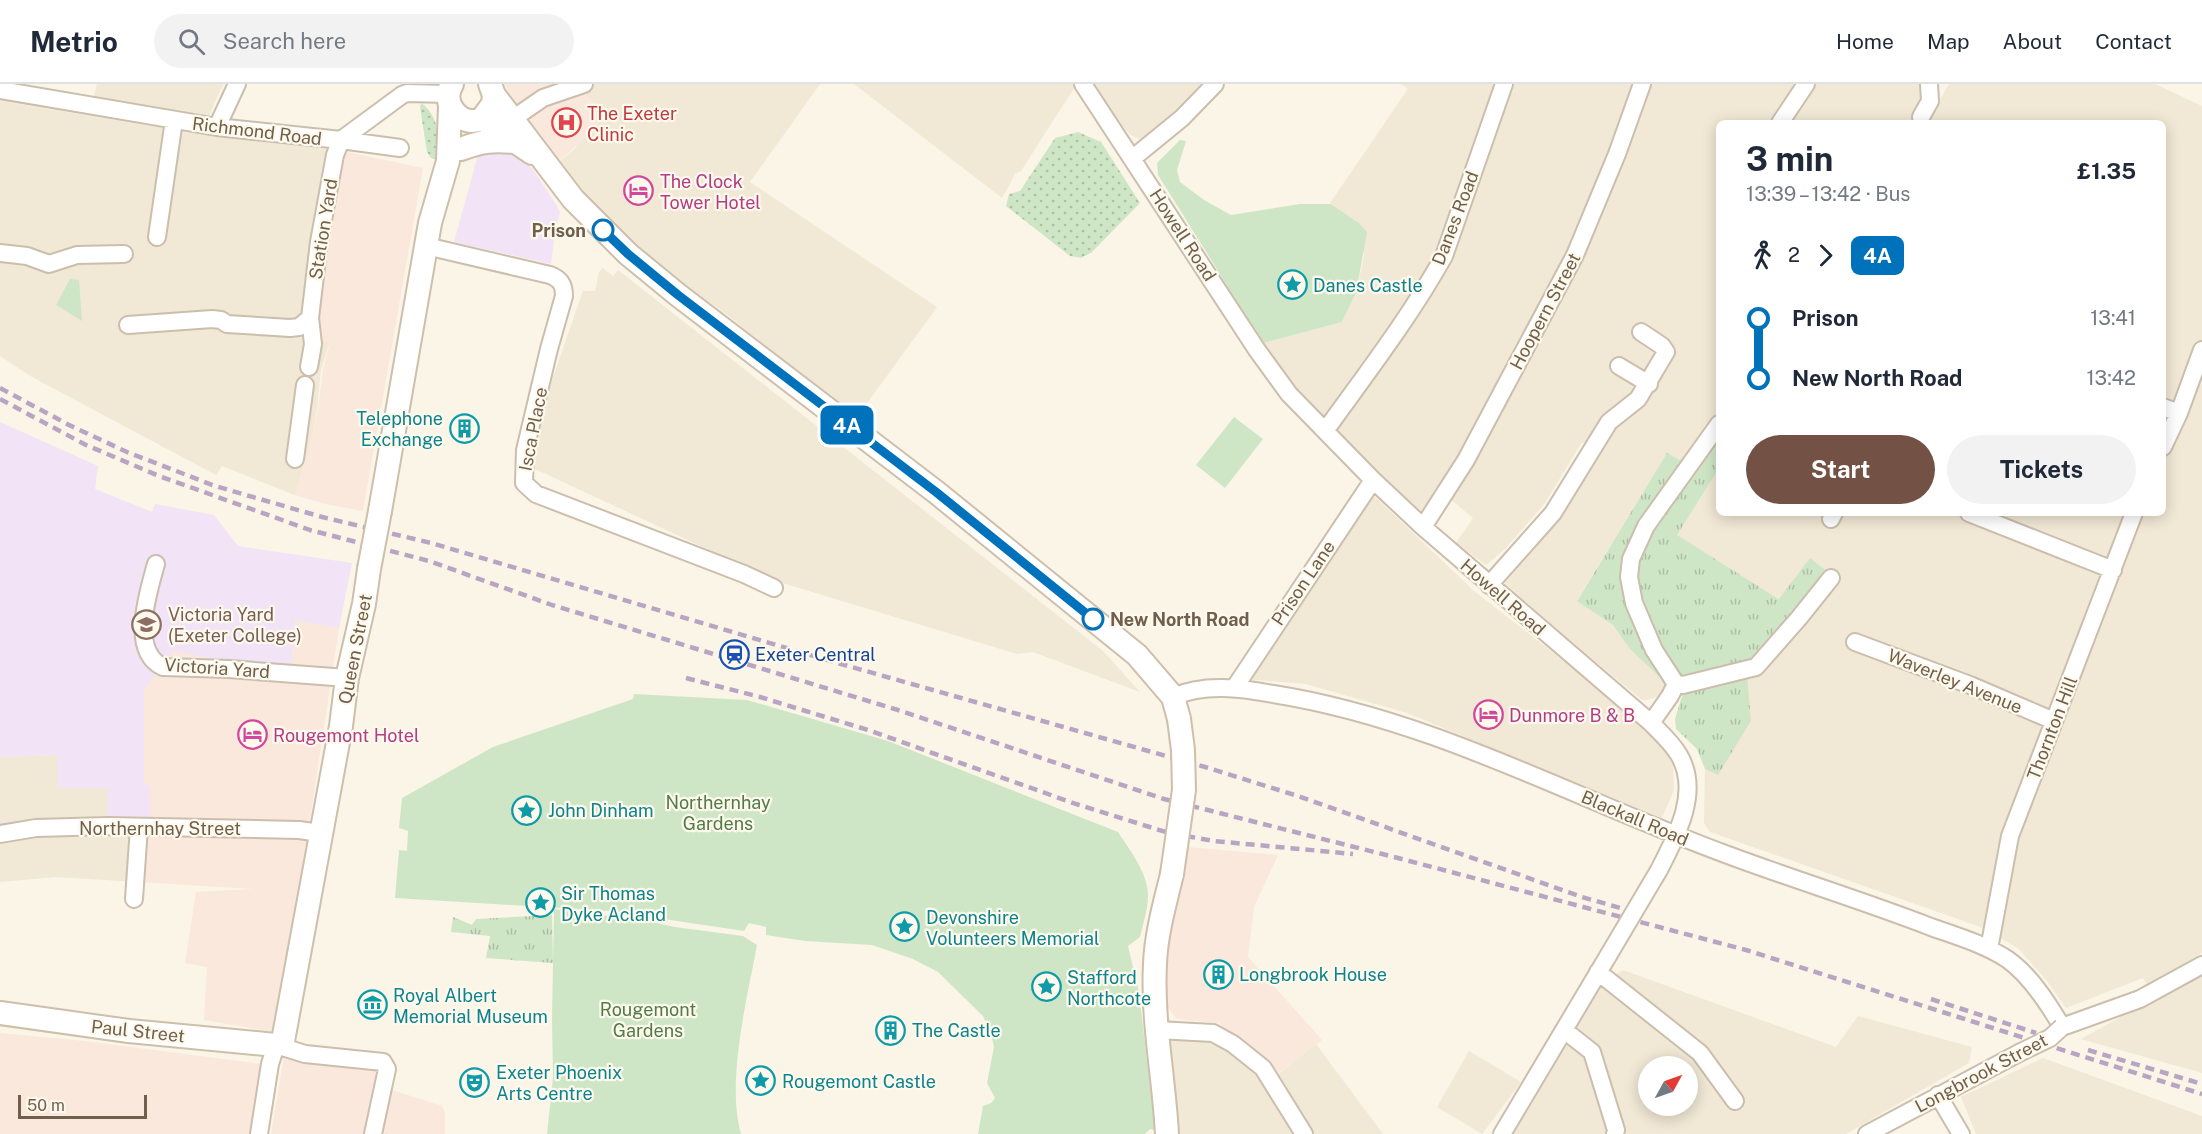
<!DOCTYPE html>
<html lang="en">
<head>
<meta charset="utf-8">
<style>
  body { margin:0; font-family:"Public Sans",sans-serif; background:#f2f2f3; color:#1f2937; height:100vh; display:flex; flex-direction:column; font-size:22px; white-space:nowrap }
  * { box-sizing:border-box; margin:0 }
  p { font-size:20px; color:#747a83 }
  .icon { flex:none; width:33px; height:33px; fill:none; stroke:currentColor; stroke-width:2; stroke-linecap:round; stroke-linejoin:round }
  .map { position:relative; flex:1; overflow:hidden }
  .drawer { position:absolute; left:1716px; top:36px; width:450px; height:396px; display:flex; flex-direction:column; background:#fff; border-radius:9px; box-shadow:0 3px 15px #0003 }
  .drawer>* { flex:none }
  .badge { padding:0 12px; border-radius:9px; font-size:21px; line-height:39px }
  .needle { width:39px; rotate:50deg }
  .controls { position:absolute; left:1638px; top:972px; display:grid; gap:12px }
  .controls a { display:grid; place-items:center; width:60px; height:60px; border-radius:50%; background:#fff; box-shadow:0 3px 15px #0003; font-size:30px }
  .scale { position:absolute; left:18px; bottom:15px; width:129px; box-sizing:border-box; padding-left:6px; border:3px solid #715f4d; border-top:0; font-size:16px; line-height:21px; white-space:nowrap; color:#715f4d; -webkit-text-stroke:4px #fdf9ec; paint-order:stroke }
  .map>.badge { position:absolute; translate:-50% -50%; box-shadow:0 0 0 3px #fff }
  .legs { display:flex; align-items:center; gap:9px; height:66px; padding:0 30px; font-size:20px }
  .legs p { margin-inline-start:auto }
  .head { display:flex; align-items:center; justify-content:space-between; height:102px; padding:0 30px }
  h1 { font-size:33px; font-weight:700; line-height:45px }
  .action { display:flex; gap:12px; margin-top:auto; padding:12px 30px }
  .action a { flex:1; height:69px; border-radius:36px; background:#735245; color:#fff; font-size:24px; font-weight:700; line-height:69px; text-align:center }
  .action a+a { background:#f2f2f3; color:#1f2937 }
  ul { padding:0 30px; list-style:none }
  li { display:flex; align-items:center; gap:21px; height:60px; font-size:22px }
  li i { display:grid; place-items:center; width:9px; height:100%; margin:0 8px; background:currentColor }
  li i::after { content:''; width:15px; height:15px; margin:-8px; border:4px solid; border-radius:50%; background:#fff }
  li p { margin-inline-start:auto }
  li:first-child i { background:linear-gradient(#0000 50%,currentColor 0) }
  li:last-child i { background:linear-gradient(currentColor 50%,#0000 0) }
  header { display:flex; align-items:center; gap:36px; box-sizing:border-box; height:84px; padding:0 30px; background:#fff; border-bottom:2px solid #e0e1e3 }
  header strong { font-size:28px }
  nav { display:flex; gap:33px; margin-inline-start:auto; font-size:21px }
  .search { width:420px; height:54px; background:#f2f2f3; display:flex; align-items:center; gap:15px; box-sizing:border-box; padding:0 21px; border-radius:33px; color:#747a83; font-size:22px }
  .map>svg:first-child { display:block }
</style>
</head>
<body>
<header>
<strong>Metrio</strong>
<div class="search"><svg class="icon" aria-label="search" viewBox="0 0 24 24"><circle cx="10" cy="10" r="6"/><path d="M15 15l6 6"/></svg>Search here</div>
<nav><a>Home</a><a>Map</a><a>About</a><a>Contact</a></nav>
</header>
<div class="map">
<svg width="2202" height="1050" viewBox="0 0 2202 1050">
  <defs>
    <pattern id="grass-tufts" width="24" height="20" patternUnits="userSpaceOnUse" patternTransform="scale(1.5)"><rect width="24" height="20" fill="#cfe6c6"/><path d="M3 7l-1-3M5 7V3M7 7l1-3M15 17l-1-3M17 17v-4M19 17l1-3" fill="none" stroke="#acbea3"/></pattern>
    <pattern id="garden-dots" width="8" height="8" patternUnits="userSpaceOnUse" patternTransform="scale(1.5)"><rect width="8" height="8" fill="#cfe6c6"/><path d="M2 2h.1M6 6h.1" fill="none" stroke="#acbea3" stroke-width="1.8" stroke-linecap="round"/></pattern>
  </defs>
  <rect width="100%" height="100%" fill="#faf5e6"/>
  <path fill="#f1e8d5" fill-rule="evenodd" d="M97,0h126l-15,34 -115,-18z
    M575,0h245l-70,98 187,125 -80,110 -135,-106 -43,-29 -43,-35 -64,-61 -17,-21 21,-17 13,-51z
    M854,0h351l-24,25 -28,23 -13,7 -10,-4 -29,-35 -25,-15 -55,86 -6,3 -13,24z
    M1401,0h530l-20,39h-192v312l-27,33 -25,-15 -90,147 36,25 16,23 38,36 -8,12 -12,4h-5l-89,-73 -48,-44 59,-69 34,-61 -16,-11 -37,61 -39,45 -20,17 -30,-22 17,-25 -34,-28 -22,26 -103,-106 -54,-66 82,-22 14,-29 8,-37 -5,-33 -29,-20 78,-114z
    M1949,0h206l47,22v847l-55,32 -4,-7 -77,30 -19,-27 -29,-33 -40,-22 -268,-94 -6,-9 1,-54 13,5 29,-99 63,-117 -30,41 -104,-64 43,-67v45h444v-390h-227l-7,-4z
    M0,17l144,24 198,26 -28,189 16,2 -9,27 -4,40 -5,29 -17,57 -73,-29 -6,9 -184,-98 -32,-21z
    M603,184l10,8 5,-6 485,381 37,41 -107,-40 -16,2 -241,-73 -243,-113 15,-76 35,-101h12l4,-19z
    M1370,408l104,99 118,92 70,61 11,21 1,25 -12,28 -255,-105 -101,-29 -62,-5z
    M57,671l51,33 42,47 -9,1 -3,46 -82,-5 -56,5v-125z
    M1623,886l213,77 22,-31 114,31 -3,16 -123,71h-339l94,-151zM1648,982h40v40h-40z
    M2202,892v97l-121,-34 63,-35z
    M1169,954l51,3 32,25 21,25 23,43h-117z
    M1316,960l67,90h-72l-36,-57z
    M1469,967l52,31 -39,52 -45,-27z
    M2043,974l159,58v18h-226l-15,-37z"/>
  <path fill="#f9e8db" d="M504,0h71l27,25 -6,19 -41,37z
    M342,67l81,17 -60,343 -38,-7 -30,-9 17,-57 6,-29 5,-39 7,-27 -17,-3z
    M295,536l44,8 -34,224 -4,42 -26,138 -71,-12 3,-53 -22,-4 11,-71 58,-3 -116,-7 2,-46 10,-1v-50h-6v-95l29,-40 118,22z
    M1188,763l90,8 -24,52 -6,50 74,83 -47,36 -56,-53 -42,-4 -16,-20 9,-83z
    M0,949l84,8 177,23 -10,70h-251z
    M284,973l101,9 -3,27 9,1 1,-4 50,16 3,6v22h-174z"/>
  <path fill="#f2e3f6" d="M485,68l27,2 10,5 10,9 25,38 3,6 -5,19 -4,33 -97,-22 24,-87z
    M0,338l98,44 -3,23 57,23 3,-8 59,11 24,31 114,17 -13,65 -44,-8 -4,52 -118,-21 -29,39v95h6v39l-43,-2 1,-34h-50l-1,-33 -57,2z"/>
  <path fill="url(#grass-tufts)" d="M1719,351v33l-42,67 102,64 31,-41 19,15 -82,102 4,46 -33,54 -13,-6 -8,-20 -21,-20 -1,-10 7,-23 -15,-12 -38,-36 -16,-23 -36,-24 90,-148 25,14z
    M552,831l1,48 -67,-5 4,-22 -39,-4 2,-15 19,8 4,-6z"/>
  <path fill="#cfe6c6" d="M1180,56l6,1 -9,29 3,12 24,18 27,15 69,-11h31l28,19 8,9 -11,61 -14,29 -82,22 -40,-70 -62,-99 -1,-12z
    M70,195l9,1 3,41 -26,-16z
    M1234,333l29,22 -38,49 -29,-23z
    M634,610l113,6 52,15 89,26 230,91c11,17 30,41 30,63 0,14 -5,29 -8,42l-12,9 11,46 16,138 -5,-1 -5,5h-167l5,-28 8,-3 4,-5 -8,-15 7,-36 -4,-16 -7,-15 -45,-44 -25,-13 -41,-14 -67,-4 -39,-6v-8l-17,-4 -5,8 -134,-20 -215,-13 4,-48 8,1 1,-20 -9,-3 3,-30 91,-51 140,-48z
    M554,825l93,12 28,6 68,9 14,9c-10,54 -31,137 -16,189h-194l6,-56 -1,-60z"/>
  <path fill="url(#garden-dots)" d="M421,19c18,12 20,38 14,56l-4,-1 -4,-6 -7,-45z
    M1078,48l23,10 39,61 -48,49 -11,6 -11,-2 -64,-50 3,-12 11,-3 35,-53z"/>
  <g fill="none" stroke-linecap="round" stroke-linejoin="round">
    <defs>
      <path id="street" d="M1083,0l174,266 32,44 84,86 50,47 228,196c10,10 21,20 28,32 22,37 -3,82 -20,115
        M0,6l217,37 124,13 59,8
        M1921,33l9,-16 -1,-17
        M514,34l29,-20 41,-14
        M1780,39l26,-39
        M217,43l20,-43
        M341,56l61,-45 5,-2 40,1
        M1133,74l49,-40 33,-34
        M157,153l17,-117
        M426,162l124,29c10,4 14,9 14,21l-15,53 -24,101 -1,33 12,11 208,80 30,14
        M0,169l27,3 22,8 28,-9 47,-1
        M128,241l84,-6 9,1 6,4 63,4 9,-1 11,-9
        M1619,282l30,18
        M309,283l4,-23 -3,-26 9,-76 16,-87 6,-15
        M2163,323l16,6
        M1325,347c41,-57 85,-114 119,-175l60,-172
        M2163,363l16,-34 23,-63
        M295,375l10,-74
        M1969,429l144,57
        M1831,435l3,-6
        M1423,443l43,-67 109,-205 42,-101 25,-70
        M156,480c-8,29 -27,87 7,103l66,2 118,9
        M1489,501l64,-72 56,-91 29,-23 28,-47 -4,-6 -21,-14
        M1855,558l115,43 84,36
        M1676,600l7,1 73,-18 43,-49 32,-40
        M1235,603l138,-207
        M1173,613c31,-14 68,-9 100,-3 160,25 304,106 455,161 67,25 136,46 203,72 25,9 53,17 76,32 23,16 41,44 55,68l78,-28 62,-34
        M1651,639l19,-27 6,-12 -22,-34 -20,-47 -5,-26 2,-18 15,-33 73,-102
        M0,750l36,-6 72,-2 191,4 21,3
        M134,815l5,-72
        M1989,865l21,-113 124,-323
        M1598,888l102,81 35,48
        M1157,946l56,3 20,11 30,24 41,66
        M1564,946l28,22 24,78 -1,4
        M1938,1011l23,39
        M259,1050l11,-70 6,-19 29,9 78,8 4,7 -14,65
        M1502,1050l106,-178
        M1867,1050l152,-81"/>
      <path id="secondary" d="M452,0c-12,20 9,44 30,35l11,-15 1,-9
        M490,0l4,11 79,104 55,55 50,41 258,197 201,163 36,42 6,22
        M482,35l50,34
        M461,65c21,-8 32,-9 53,-7
        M380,427l50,-288 18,-62 2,-55
        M0,929l129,18 147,14 7,-4 58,-315 6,-48 17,-74 5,-35
        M1167,1050c-3,-56 -15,-113 -12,-170 1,-30 10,-61 17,-90"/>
    </defs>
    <use href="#street" stroke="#cbbead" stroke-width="20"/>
    <use href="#secondary" stroke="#cdbfab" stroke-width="26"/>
    <use href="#street" stroke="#fff" stroke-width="16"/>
    <use href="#secondary" stroke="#fff" stroke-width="22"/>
    <path stroke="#b9a5c3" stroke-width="4.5" stroke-dasharray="9 6" stroke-linecap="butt" d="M0,304l69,37 58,27 88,34 107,31 109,26 403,119 371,105 93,29 284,101 49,14
      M0,315l86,46 73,31 151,54 119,31 123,44 346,105 266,89 234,59 348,92 456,144
      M686,594l74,19 108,33 208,74 93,29 45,8 139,13
      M1931,915l105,34
      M2088,966l114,34"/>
    <defs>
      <path id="street-bridge" d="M1608,872l51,-86
        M2019,969l31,-15 12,-11"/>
      <path id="secondary-bridge" d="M369,485l11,-58
        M1172,790l12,-84 -1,-40 -4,-31"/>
    </defs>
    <use href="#street-bridge" stroke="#cbbead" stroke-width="20" stroke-linecap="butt"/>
    <use href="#secondary-bridge" stroke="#cdbfab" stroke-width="26" stroke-linecap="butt"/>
    <use href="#street-bridge" stroke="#fff" stroke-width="16"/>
    <use href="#secondary-bridge" stroke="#fff" stroke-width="22"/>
  </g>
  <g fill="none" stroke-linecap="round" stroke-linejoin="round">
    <defs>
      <path id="line-1" d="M603,146l25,24 50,41 258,197 157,127"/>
    </defs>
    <use href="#line-1" stroke="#fff" stroke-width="14"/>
    <use href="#line-1" stroke="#0072bc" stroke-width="9"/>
  </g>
  <defs>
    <symbol id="hospital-ring" viewBox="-11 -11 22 22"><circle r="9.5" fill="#fdf9ec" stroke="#e0444e" stroke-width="1.5"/><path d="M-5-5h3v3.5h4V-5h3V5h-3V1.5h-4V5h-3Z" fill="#e0444e"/></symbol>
    <symbol id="hotel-ring" viewBox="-11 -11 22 22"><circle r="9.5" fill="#fdf9ec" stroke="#d1479c" stroke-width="1.5"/><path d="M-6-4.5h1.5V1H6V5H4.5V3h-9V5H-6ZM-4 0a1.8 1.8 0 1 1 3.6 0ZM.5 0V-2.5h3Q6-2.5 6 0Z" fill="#d1479c"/></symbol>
    <symbol id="sight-ring" viewBox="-11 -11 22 22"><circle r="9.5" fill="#fdf9ec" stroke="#0f9aa8" stroke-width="1.5"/><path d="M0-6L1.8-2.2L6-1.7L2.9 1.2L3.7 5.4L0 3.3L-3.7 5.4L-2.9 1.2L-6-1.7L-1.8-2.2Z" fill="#0f9aa8"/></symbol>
    <symbol id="building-ring" viewBox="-11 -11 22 22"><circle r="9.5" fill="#fdf9ec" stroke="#0f9aa8" stroke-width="1.5"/><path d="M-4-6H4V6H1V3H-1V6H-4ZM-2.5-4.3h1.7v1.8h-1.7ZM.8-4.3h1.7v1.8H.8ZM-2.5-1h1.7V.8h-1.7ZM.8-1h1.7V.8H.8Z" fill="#0f9aa8"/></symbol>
    <symbol id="university-ring" viewBox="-11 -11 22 22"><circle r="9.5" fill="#fdf9ec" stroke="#8d6e63" stroke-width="1.5"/><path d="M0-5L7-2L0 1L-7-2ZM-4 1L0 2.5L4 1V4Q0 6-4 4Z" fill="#8d6e63"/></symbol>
    <symbol id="station-ring" viewBox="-11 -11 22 22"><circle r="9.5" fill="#fdf9ec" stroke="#1a4fb4" stroke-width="1.5"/><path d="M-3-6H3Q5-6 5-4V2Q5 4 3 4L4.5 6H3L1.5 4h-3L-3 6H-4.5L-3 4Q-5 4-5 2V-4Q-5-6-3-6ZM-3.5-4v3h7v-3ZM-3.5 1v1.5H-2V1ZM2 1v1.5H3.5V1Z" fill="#1a4fb4"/></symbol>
    <symbol id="museum-ring" viewBox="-11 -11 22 22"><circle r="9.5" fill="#fdf9ec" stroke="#0f9aa8" stroke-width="1.5"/><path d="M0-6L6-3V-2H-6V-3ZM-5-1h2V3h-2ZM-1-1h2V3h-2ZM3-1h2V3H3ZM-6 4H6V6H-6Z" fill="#0f9aa8"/></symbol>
    <symbol id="theatre-ring" viewBox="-11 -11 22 22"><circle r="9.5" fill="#fdf9ec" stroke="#0f9aa8" stroke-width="1.5"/><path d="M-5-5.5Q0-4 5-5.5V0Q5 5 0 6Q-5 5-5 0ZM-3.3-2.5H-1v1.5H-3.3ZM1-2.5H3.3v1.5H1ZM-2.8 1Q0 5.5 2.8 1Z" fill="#0f9aa8"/></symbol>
  </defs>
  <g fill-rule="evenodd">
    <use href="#hospital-ring" x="550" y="22" width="33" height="33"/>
    <use href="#hotel-ring" x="622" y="90" width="33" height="33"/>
    <use href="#sight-ring" x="1276" y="184" width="33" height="33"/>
    <use href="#building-ring" x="448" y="328" width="33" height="33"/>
    <use href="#university-ring" x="130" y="524" width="33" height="33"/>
    <use href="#station-ring" x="718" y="554" width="33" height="33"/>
    <use href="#hotel-ring" x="1472" y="614" width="33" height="33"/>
    <use href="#hotel-ring" x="236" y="634" width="33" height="33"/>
    <use href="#sight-ring" x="510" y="710" width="33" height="33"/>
    <use href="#sight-ring" x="524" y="802" width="33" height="33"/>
    <use href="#sight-ring" x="888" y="826" width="33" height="33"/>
    <use href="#building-ring" x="1202" y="874" width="33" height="33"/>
    <use href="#sight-ring" x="1030" y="886" width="33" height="33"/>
    <use href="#museum-ring" x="356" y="904" width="33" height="33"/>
    <use href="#building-ring" x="874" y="930" width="33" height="33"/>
    <use href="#sight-ring" x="744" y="980" width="33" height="33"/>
    <use href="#theatre-ring" x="458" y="982" width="33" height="33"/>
  </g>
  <g fill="#fff" stroke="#0072bc" stroke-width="3">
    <circle cx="603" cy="146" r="10"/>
    <circle cx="1093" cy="535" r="10"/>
  </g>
  <g text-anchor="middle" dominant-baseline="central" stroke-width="4.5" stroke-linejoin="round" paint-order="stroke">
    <g font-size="18" fill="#be3a42" stroke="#fdf9ec" text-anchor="start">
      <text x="587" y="29">The Exeter<tspan x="587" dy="21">Clinic</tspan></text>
    </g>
    <g font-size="18" fill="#715f4d" stroke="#fdf9ec">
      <text transform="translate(257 47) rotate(7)">Richmond Road</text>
      <text transform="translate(1455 134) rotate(-69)">Danes Road</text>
      <text transform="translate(323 145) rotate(-81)">Station Yard</text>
      <text transform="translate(1183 151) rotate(57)">Howell Road</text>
      <text transform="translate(1545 227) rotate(-62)">Hoopern Street</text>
      <text transform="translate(533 345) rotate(-79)">Isca Place</text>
      <text transform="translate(1303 499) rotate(-56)">Prison Lane</text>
      <text transform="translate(1503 513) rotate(41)">Howell Road</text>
      <text transform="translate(355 565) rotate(-79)">Queen Street</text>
      <text transform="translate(217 584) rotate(4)">Victoria Yard</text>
      <text transform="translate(1955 597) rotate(22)">Waverley Avenue</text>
      <text transform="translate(2052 644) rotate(-69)">Thornton Hill</text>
      <text transform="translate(1635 734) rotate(23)">Blackall Road</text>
      <text x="160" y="744">Northernhay Street</text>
      <text transform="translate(138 947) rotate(6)">Paul Street</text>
      <text transform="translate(1981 989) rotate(-28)">Longbrook Street</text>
    </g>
    <g font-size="18" fill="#b23c85" stroke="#fdf9ec" text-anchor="start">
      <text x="660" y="97">The Clock<tspan x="660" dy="21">Tower Hotel</tspan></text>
      <text x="1509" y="631">Dunmore B &amp; B</text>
      <text x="273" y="651">Rougemont Hotel</text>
    </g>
    <g font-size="18" font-weight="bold" fill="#715f4d" stroke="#fdf9ec" text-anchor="end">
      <text x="586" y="146">Prison</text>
      <text x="1110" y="535" text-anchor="start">New North Road</text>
    </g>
    <g font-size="18" fill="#0d838f" stroke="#fdf9ec" text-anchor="start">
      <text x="1313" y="201">Danes Castle</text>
      <text x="443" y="334" text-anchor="end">Telephone<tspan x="443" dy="21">Exchange</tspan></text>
      <text x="548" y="726">John Dinham</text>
      <text x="561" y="809">Sir Thomas<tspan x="561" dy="21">Dyke Acland</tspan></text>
      <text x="926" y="833">Devonshire<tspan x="926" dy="21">Volunteers Memorial</tspan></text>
      <text x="1239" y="890">Longbrook House</text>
      <text x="1067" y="893">Stafford<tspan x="1067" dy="21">Northcote</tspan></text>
      <text x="393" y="911">Royal Albert<tspan x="393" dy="21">Memorial Museum</tspan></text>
      <text x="912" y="946">The Castle</text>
      <text x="496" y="988">Exeter Phoenix<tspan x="496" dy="21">Arts Centre</tspan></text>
      <text x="782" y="997">Rougemont Castle</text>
    </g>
    <g font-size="18" fill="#785e54" stroke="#fdf9ec" text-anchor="start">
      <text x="168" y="530">Victoria Yard<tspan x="168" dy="21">(Exeter College)</tspan></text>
    </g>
    <g font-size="18" fill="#164399" stroke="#fdf9ec" text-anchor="start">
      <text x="755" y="570">Exeter Central</text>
    </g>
    <g font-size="18" fill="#527b49" stroke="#fdf9ec">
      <text x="718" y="718">Northernhay<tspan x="718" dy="21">Gardens</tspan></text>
      <text x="648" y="925">Rougemont<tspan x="648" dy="21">Gardens</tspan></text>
    </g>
  </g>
</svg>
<div class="controls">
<a><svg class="needle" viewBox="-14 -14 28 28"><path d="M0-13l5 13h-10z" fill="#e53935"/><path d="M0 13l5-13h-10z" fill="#747a83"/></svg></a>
</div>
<div class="scale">50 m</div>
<b class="badge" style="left:847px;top:341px;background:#0072bc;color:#fff">4A</b>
<section class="drawer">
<div class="head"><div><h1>3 min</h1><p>13:39 – 13:42 · Bus</p></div><b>£1.35</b></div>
<div class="legs"><svg class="icon" aria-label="walk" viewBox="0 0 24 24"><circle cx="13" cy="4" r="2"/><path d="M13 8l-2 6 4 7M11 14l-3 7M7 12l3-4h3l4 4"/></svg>2<svg class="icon" aria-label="forward" viewBox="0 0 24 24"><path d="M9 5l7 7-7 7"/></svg><b class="badge" style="background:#0072bc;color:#fff">4A</b></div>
<ul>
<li><i style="color:#0072bc"></i><b>Prison</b><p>13:41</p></li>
<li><i style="color:#0072bc"></i><b>New North Road</b><p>13:42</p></li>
</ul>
<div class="action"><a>Start</a><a>Tickets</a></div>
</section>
</div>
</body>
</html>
